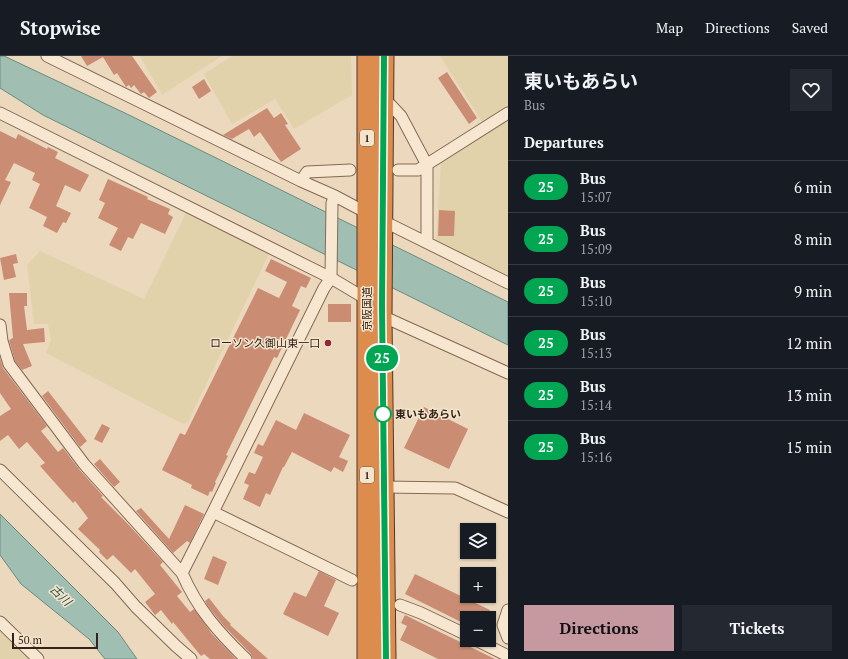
<!DOCTYPE html>
<html lang="en">
<head>
<meta charset="utf-8">
<style>
  body { margin:0; font-family:"PT Serif","Noto Sans JP",serif; background:#242831; color:#f1f3f6; height:100vh; display:flex; flex-direction:column; font-size:15px; white-space:nowrap }
  * { box-sizing:border-box; margin:0 }
  p { font-size:13px; color:#9ea1a6 }
  .icon { flex:none; width:22px; height:22px; fill:none; stroke:currentColor; stroke-width:2; stroke-linecap:round; stroke-linejoin:round }
  .map { position:relative; flex:1; overflow:hidden }
  .side { display:flex; flex-direction:column; background:#171b24; width:340px }
  .side>* { flex:none }
  .badge { padding:0 8px; border-radius:13px; font-size:14px; line-height:26px }
  .buttons { position:absolute; left:460px; top:467px; display:grid; gap:8px }
  .buttons a { display:grid; place-items:center; width:36px; height:36px; border-radius:0px; background:#171b24; box-shadow:0 1px 3px #0004; font-size:20px }
  .scale { position:absolute; left:12px; bottom:10px; width:86px; box-sizing:border-box; padding-left:4px; border:2px solid #33241b; border-top:0; font-size:11px; line-height:14px; white-space:nowrap; color:#33241b; -webkit-text-stroke:3px #f4e4cc; paint-order:stroke }
  .map>.badge { position:absolute; translate:-50% -50%; box-shadow:0 0 0 2px #fff }
  h2 { padding:0 16px; font-size:15px; line-height:36px }
  .round { display:grid; place-items:center; flex:none; width:42px; height:42px; border-radius:0px; background:#242831 }
  .overview { display:flex; align-items:center; justify-content:space-between; height:68px; padding:0 16px }
  h1 { font-size:19px; font-weight:700; line-height:30px }
  .action { display:flex; gap:8px; margin-top:auto; padding:8px 16px }
  .action a { flex:1; height:46px; border-radius:0px; background:#c698a0; color:#111; font-size:16px; font-weight:700; line-height:46px; text-align:center }
  .action a+a { background:#242831; color:#f1f3f6 }
  ul { padding:0; list-style:none }
  li { display:flex; align-items:center; gap:12px; height:52px; padding:0 16px; border-top:1px solid #363941 }
  li div { flex:1 }
  li b { display:block; font-size:15px }
  li em { font-style:normal }
  li .badge { min-width:44px; font-weight:700; text-align:center }
  header { display:flex; align-items:center; gap:24px; box-sizing:border-box; height:56px; padding:0 20px; background:#171b24; border-bottom:1px solid #363941 }
  header strong { font-size:19px }
  nav { display:flex; gap:22px; margin-inline-start:auto; font-size:14px }
  main { display:flex; flex:1; min-height:0 }
  .map>svg:first-child { display:block }
</style>
</head>
<body>
<header>
<strong>Stopwise</strong>
<nav><a>Map</a><a>Directions</a><a>Saved</a></nav>
</header>
<main>
<div class="map">
<svg width="508" height="603" viewBox="0 0 508 603">
  <rect width="100%" height="100%" fill="#ecd8bd"/>
  <path fill="#e2d2ab" d="M140,0h82l-60,39z
    M232,0h119l1,39 -58,34 -19,-30 -43,25 -28,-50z
    M440,0h68v51l-25,16z
    M508,65v155l-72,-35 5,-79z
    M186,157l83,41 -81,168 -5,2 -137,-71 5,-13 -3,-16h-14l-7,-59 13,-14 104,48z
    M0,569l32,34h-32z"/>
  <path fill="#a1beb2" stroke="#698b7e" d="M0,0h4l123,58 381,188v43l-465,-230 -43,-27z
    M0,458l118,118 19,27h-32l-16,-20 -68,-55 -21,-29z"/>
  <path fill="#ca8d73" d="M81,0h51l25,36 -8,6 -5,-6 -3,2 -7,-9 -3,3 -2,-3 -3,2 -9,-14 -3,2 -11,-18 -16,9z
    M447,16l30,46 -8,6 -31,-46z
    M204,23l7,12 -12,8 -7,-12z
    M267,52l7,10 7,-5 7,11 -3,1 16,24 -20,13 -21,-30 -6,5 -5,-8 -17,10 -9,-4z
    M0,75l16,8 2,-5 29,15 1,-2 10,5 -3,6 34,17 -9,17 -15,-7 -9,21 15,7 -5,10 -3,-1 -6,11 -14,-7 4,-9 -18,-9 11,-24 -8,-4 3,-7 -21,-10 -9,17 6,2 -11,23z
    M108,123l40,18 -1,2 23,10 -2,5 5,3 -8,17 -24,-11 -8,16 -5,-2 -7,14 -12,-6 9,-17 -20,-10 7,-15 -6,-3z
    M439,154l16,1 -1,25h-16z
    M16,198l2,9 -5,1 3,13 -12,3 -4,-22z
    M271,203l40,19 -5,10 -5,-2 -9,20 8,4 -23,48 -3,-1 -48,98 2,1 -13,26 1,1 -4,9 -2,-1 -2,5 -17,-8 1,-3 -30,-15 18,-37 5,2 73,-147 21,10 8,-16 -22,-11z
    M9,237h18v13h-3l3,24 17,-2 1,14 -22,2 9,22 -10,4 -7,-9 -6,-21 4,-2z
    M328,248h23v18h-23z
    M0,302l3,10 44,58 -6,5 17,21 5,-4 16,21 24,27 -2,1 24,24 38,41 -3,3 22,27 -5,4 13,16 4,-3 18,25 24,25h-26l-6,-5 -3,2 -28,-34 -1,2 -11,-14 -6,5 -10,-13 10,-8 -20,-25 -4,4 -18,-18 -6,5 -8,-8 1,-2 -22,-21 10,-11 -13,-17 -2,2 -33,-37 5,-3 -18,-21 -8,7 -11,-14 -8,6v-25l11,-7 -11,-16z
    M48,335l39,50 -7,6 -38,-51z
    M424,351l44,22 -19,40 -45,-21z
    M304,357l46,22 -11,22 9,4 -5,11 -9,-5 -3,5 -39,-20 -8,15h-1l-13,28 -4,-2 -6,14 -17,-8 6,-14 -5,-2 5,-11 6,2 8,-17 -9,-4 4,-9 5,2 13,-26 20,10z
    M102,368l8,4 -8,15 -8,-4z
    M100,403l20,23 -6,5 -20,-23z
    M185,449l19,9 -14,29 -3,-2 -14,12 -37,-42 5,-3 28,31z
    M213,500l14,6 -9,23 -14,-6z
    M319,515l17,9 -12,26 15,7 -11,23 -45,-22 11,-22 12,5z
    M415,518l75,36 -4,8h-19v7l-62,-31z
    M209,542l14,18 8,8 -1,1 38,34h-15l-2,-5 -28,-29 -16,-20 -2,-4z
    M405,559l90,44h-57l-38,-19 7,-14 -6,-3z"/>
  <g fill="none" stroke-linecap="round" stroke-linejoin="round">
    <defs>
      <path id="street" d="M47,0l254,125 34,15 32,17 141,70
        M383,41l18,19 26,49v77
        M0,57l331,165 37,22 14,16 126,57
        M398,114h20l90,-57
        M301,125l6,-9 43,-2
        M0,269l2,16 7,23 75,100 98,109c15,35 36,59 64,86
        M0,414l115,113 21,24 40,39 15,13
        M384,431l71,1 53,24
        M213,456l139,68
        M182,517l31,-61 111,-224 7,-10 1,-75 3,-7
        M400,549l21,8 46,22
        M508,554l-5,15 5,13
        M0,566l38,37
        M476,584l32,16"/>
      <path id="highway" d="M367,0v603
        M384,0l-2,260 4,343"/>
    </defs>
    <use href="#street" stroke="#846957" stroke-width="13"/>
    <use href="#highway" stroke="#51382b" stroke-width="21"/>
    <use href="#street" stroke="#f8e7d0" stroke-width="11"/>
    <use href="#highway" stroke="#dc8c4d" stroke-width="19"/>
  </g>
  <g fill="none" stroke-linecap="round" stroke-linejoin="round">
    <defs>
      <path id="line" d="M384,0l-2,250 4,353"/>
    </defs>
    <use href="#line" stroke="#fff" stroke-width="9"/>
    <use href="#line" stroke="#00a651" stroke-width="6"/>
  </g>
  <circle fill="#912836" stroke="#f4e4cc" stroke-width="1.5" cx="328" cy="287" r="4"/>
  <circle fill="#fff" stroke="#00a651" stroke-width="2" cx="383" cy="358" r="8"/>
  <g text-anchor="middle" dominant-baseline="central" stroke-width="3" stroke-linejoin="round" paint-order="stroke">
    <g fill="#f4e4cc" stroke="#6d5e50" stroke-width="1">
      <rect x="360" y="74" width="14" height="16" rx="3"/>
      <rect x="360" y="411" width="14" height="16" rx="3"/>
    </g>
    <g font-size="10" font-weight="bold" fill="#33241b">
      <text x="367" y="82">1</text>
      <text x="367" y="419">1</text>
    </g>
    <g font-size="11" fill="#33241b" stroke="#f4e4cc">
      <text transform="translate(367 253) rotate(-90)">京阪国道</text>
    </g>
    <g font-size="11" fill="#33241b" stroke="#f4e4cc" text-anchor="end">
      <text x="320" y="287">ローソン久御山東一口</text>
    </g>
    <g font-size="11" font-weight="bold" fill="#33241b" stroke="#f4e4cc" text-anchor="start">
      <text x="395" y="358">東いもあらい</text>
    </g>
    <g font-size="12" font-style="italic" fill="#2b534b" stroke="#f4e4cc">
      <text transform="translate(61 539) rotate(44)">古川</text>
    </g>
  </g>
</svg>
<div class="buttons">
<a><svg class="icon" aria-label="layers" viewBox="0 0 24 24"><path d="M12 4l9 5-9 5-9-5zM3 14l9 5 9-5"/></svg></a>
<a>+</a>
<a>−</a>
</div>
<div class="scale">50 m</div>
<b class="badge" style="left:382px;top:302px;background:#00a651;color:#fff">25</b>
</div>
<section class="side">
<div class="overview"><div><h1>東いもあらい</h1><p>Bus</p></div><a class="round"><svg class="icon" aria-label="heart" viewBox="0 0 24 24"><path d="M12 20l-8-8c-3-5 5-10 8-4 3-6 11-1 8 4z"/></svg></a></div>
<h2>Departures</h2>
<ul>
<li><span class="badge" style="background:#00a651;color:#fff">25</span><div><b>Bus</b><p>15:07</p></div><em>6 min</em></li>
<li><span class="badge" style="background:#00a651;color:#fff">25</span><div><b>Bus</b><p>15:09</p></div><em>8 min</em></li>
<li><span class="badge" style="background:#00a651;color:#fff">25</span><div><b>Bus</b><p>15:10</p></div><em>9 min</em></li>
<li><span class="badge" style="background:#00a651;color:#fff">25</span><div><b>Bus</b><p>15:13</p></div><em>12 min</em></li>
<li><span class="badge" style="background:#00a651;color:#fff">25</span><div><b>Bus</b><p>15:14</p></div><em>13 min</em></li>
<li><span class="badge" style="background:#00a651;color:#fff">25</span><div><b>Bus</b><p>15:16</p></div><em>15 min</em></li>
</ul>
<div class="action"><a>Directions</a><a>Tickets</a></div>
</section>
</main>
</body>
</html>
